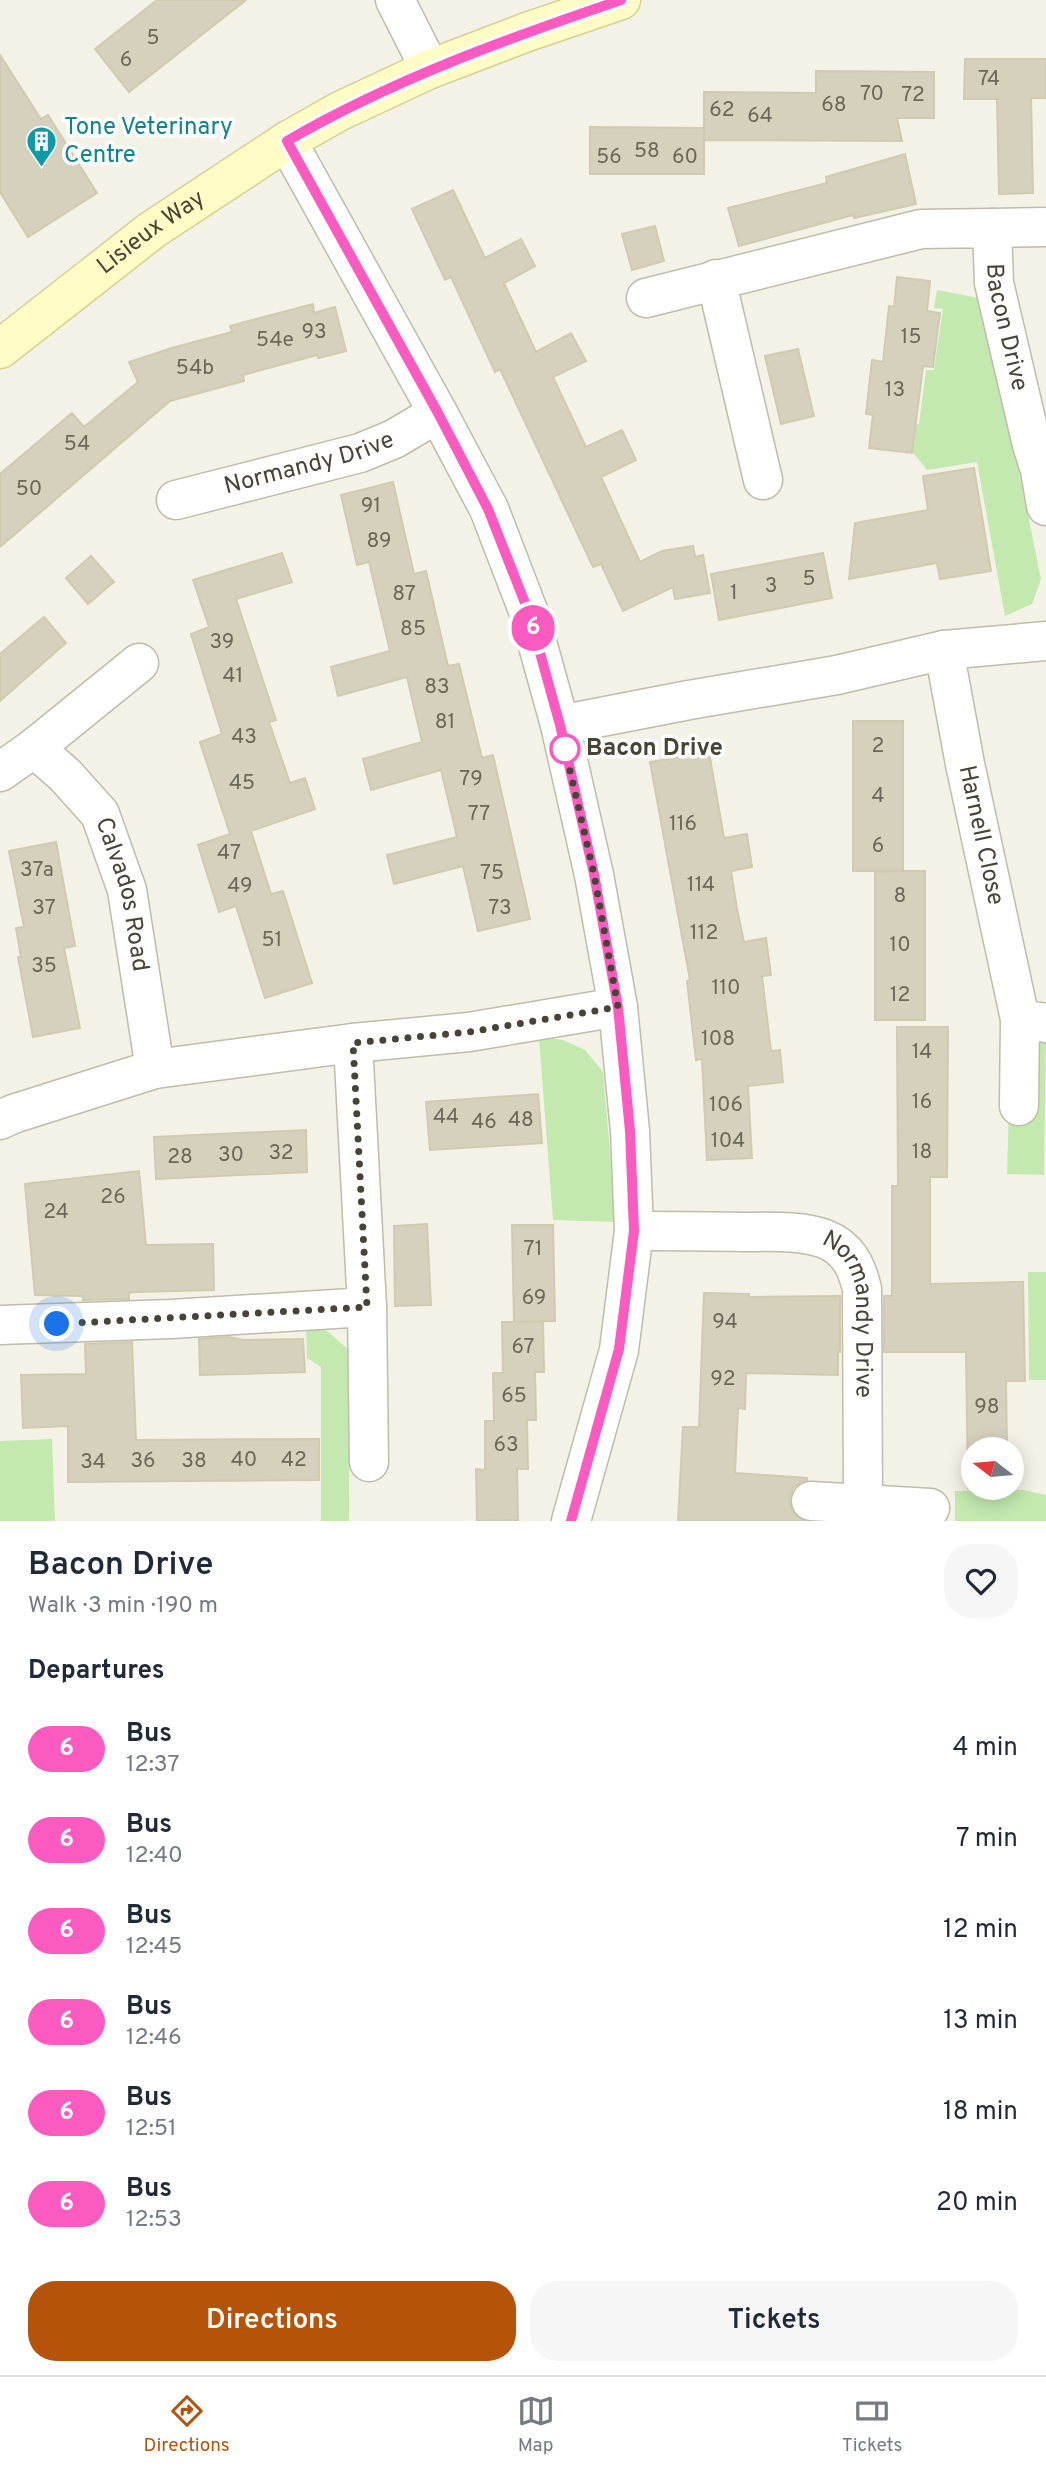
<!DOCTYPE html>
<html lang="en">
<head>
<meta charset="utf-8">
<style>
  body { margin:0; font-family:Overpass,sans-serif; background:#f6f6f7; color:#1f2937; height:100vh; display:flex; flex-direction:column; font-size:26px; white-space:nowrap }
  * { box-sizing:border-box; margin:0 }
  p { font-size:23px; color:#747a83 }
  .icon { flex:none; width:38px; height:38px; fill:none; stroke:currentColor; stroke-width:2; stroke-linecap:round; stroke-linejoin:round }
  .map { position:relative; height:1521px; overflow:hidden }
  .panel { display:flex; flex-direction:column; background:#fff; flex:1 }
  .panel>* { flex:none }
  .badge { padding:0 14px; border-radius:23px; font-size:24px; line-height:46px }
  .needle { width:46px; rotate:286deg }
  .fabs { position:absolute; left:961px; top:1437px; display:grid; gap:14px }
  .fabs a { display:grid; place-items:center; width:63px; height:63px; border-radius:50%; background:#fff; box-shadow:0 4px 18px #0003; font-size:35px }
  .you { position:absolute; width:35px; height:35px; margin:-18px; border:5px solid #fff; border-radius:50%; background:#1a73e8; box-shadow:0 0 0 10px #1a73e833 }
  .map>.badge { position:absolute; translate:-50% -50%; box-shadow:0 0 0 4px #fff }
  h2 { padding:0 28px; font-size:26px; line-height:63px }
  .round { display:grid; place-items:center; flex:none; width:74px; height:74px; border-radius:28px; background:#f6f6f7 }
  .summary { display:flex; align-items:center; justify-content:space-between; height:119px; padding:0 28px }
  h1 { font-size:33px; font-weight:600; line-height:52px }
  .action { display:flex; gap:14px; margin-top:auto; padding:14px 28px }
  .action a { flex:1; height:80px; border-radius:28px; background:#b45309; color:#fff; font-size:28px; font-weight:600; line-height:80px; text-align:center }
  .action a+a { background:#f6f6f7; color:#1f2937 }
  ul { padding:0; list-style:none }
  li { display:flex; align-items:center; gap:21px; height:91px; padding:0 28px }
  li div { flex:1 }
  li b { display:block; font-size:26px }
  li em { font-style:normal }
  li .badge { min-width:77px; font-weight:700; text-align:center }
  .menu { display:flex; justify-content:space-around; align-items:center; height:98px; border-top:2px solid #e0e1e3; background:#fff; font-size:19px; color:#747a83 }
  .menu a { display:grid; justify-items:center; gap:4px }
  .menu .selected { color:#b45309 }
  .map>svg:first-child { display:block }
</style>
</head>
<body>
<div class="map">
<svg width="1046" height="1521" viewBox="0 0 1046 1521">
  <rect width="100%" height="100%" fill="#f4f2e7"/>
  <path fill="#c3e9af" d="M937,290l47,9 57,280 -9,25 -27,12 -28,-154 -50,8 -16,-20 2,-25 6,-1 7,-54h8l9,-61 -9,-1z
    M1046,1034l-2,141 -37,-1 2,-69 5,-43z
    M539,1037l24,3 22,10 18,22 13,150 -63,-2z
    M1028,1272h18v108h-17z
    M318,1323l32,28 -1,170h-28v-154l-14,-9 -1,-32z
    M52,1439l3,82h-55v-80z
    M1023,1490l23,5v26h-91v-30z"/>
  <path fill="#d5d1bc" stroke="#d0caaf" stroke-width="2" d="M157,0h89l-117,92 -34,-43z
    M0,55l41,64 7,-4 49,78 -69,44 -28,-45z
    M965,59h81v39h-15l2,95 -34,1 -2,-95h-33z
    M816,71l118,1v46h-37l5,23 -198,-1v-48l112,1z
    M590,127l114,1v46h-114z
    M905,154l11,50 -62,14 -1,-3 -114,31 -11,-38 99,-25 -1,-6z
    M453,190l32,68 36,-19 14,27 -31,17 32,69 35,-19 15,28 -33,16 33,70 36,-17 14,30 -35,17 39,85 22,-11 31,-5 2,11 8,-2 7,38 -35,6 -2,-12 -50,24 -22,-47 -8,3 -93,-198 -5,3 -44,-95 -6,3 -33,-71z
    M655,226l9,35 -32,9 -10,-36z
    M897,277l33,4 -3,30 13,2 -7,54 -10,-1 -11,87 -43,-5 4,-33 -7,-1 6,-54 11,2 6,-56 5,1z
    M313,304l1,9 21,-6 11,44 -28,7 -1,-3 -74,20 1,6 -74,20 -170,146v-73l72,-61 12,14 54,-45 -9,-20 46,-15 57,-15 -2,-6z
    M798,349l16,67 -33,8 -16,-68z
    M974,468l17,103 -51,8 -3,-16 -88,16 6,-56 73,-13 -5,-34z
    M393,482l21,92 12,-3 22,95 11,-2 23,94 11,-3 37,164 -52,12 -15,-65 -69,18 -7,-29 70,-18 -16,-67 -70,20 -8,-31 59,-17 -15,-65 -69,19 -7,-29 59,-16 -21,-89 -12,3 -16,-70z
    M282,553l10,29 -56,17 40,121 -7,2 21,61 15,-5 10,31 -64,22 20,63 12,-3 29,92 -47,15 -29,-92 -17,6 -21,-67 32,-11 -30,-92 22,-8 -31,-100 18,-7 -16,-47z
    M823,553l9,45 -113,22 -8,-46z
    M91,556l23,26 -26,22 -22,-26z
    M44,617l22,26 -66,58v-47z
    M853,721h50v150h22v149h-50v-148l27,-1h-49z
    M709,752l15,86 23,-4 5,33 -21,4 6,38 7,33 22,-4 5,37 -9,1 9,75 9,-1 3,32 -35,4 4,72 -45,2 -5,-101 -6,1 -9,-79 3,-1 -40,-218z
    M56,842l19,104 -11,2 16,80 -47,9 -15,-80h3l-5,-29 8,-1 -15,-76z
    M897,1027h51l-1,150h-17v107l93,-2 2,99h-19l1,68h-34v39h31h-36l-2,-136h-82v-56h8v-110h6z
    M538,1094l4,49 -112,7 -4,-48z
    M306,1130l1,42 -151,7 -2,-42z
    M139,1171l7,74 67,-1 1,46 -78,2 -7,1v6l-46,1v-4l-48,-1 -10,-111z
    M427,1224l4,81 -36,1 -1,-80z
    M512,1225h41l2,96 -41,1z
    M704,1293l45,1v3l91,-1v56h-2v23l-92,-2 -1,36 -7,-1 -3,65 72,5v2l-6,2 -8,6 -4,11 3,12 12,10h-126l5,-94h16z
    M502,1322h41l1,50h-9l1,48h-9l1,49h-11l1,51 -41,1 -1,-52 9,1v-49h9l-1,-48h10z
    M228,1337l17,3 58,-1 2,33 -105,3 -1,-36z
    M132,1342l4,98 183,-1v41l-251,2v-56l-45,2 -2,-53 65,-1 -1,-30z"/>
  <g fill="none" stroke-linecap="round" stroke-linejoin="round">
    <defs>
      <g id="street">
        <path d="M395,0l35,69"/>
        <path d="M287,141l151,272 51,96 40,104 31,112 34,150 24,132 12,124 4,100 -15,119 -48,171"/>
        <path d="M992,228l54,-1"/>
        <path d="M716,279l47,201"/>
        <path id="s1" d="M646,298l275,-69 71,-1 2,55 38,162 8,25 6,36"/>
        <path id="s2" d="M176,500l184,-47 34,-14 44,-26"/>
        <path id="s3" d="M944,650l21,114 55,255 26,4"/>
        <path d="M560,725l129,-25 148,-25 107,-25 102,-9"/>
        <path d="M34,748l105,-85"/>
        <path id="s4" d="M0,772l34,-24 31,27 35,39 27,76 28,179"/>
        <path d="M1019,1106l1,-87"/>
        <path d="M0,1120l13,-6 142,-45 198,-26 116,-11 149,-25"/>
        <path id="s5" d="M634,1231c37,0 73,0 110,1 25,0 57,-2 81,7 23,9 32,28 37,50l1,215"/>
        <path d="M367,1307l2,155"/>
        <path d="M0,1325l171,-6 196,-12 -14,-264"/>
        <path d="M811,1501l119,7"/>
      </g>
      <g id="secondary">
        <path id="s6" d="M0,349l152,-119 135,-89 53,-30 90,-42 97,-37 94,-32"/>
      </g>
    </defs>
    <use href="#street" stroke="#bfbca9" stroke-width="41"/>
    <use href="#secondary" stroke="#d5d196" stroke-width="41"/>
    <use href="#street" stroke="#fff" stroke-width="38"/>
    <use href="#secondary" stroke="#fffdc5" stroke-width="38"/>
  </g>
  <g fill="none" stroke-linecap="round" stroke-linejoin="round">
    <defs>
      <path id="line" d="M571,1521l48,-172 15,-118 -4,-100 -12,-124 -24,-133 -34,-149 -31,-112 -41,-104 -50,-96 -151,-272c105,-61 219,-102 334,-141"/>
    </defs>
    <use href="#line" stroke="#fff" stroke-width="16"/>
    <use href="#line" stroke="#fb5bc0" stroke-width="10"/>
    <path stroke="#474436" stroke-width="7" stroke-dasharray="0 12.6" d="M57,1324l310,-17 -14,-264 116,-11 149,-25 -24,-133 -29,-125"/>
  </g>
  <defs>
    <symbol id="building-pin" viewBox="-11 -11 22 30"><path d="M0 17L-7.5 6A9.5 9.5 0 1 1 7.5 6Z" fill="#0f9aa8" stroke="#fff"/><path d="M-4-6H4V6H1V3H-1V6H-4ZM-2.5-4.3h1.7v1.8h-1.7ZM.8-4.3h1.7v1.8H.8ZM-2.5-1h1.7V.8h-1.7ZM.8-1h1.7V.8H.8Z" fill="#fff"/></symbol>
  </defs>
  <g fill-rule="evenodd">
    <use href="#building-pin" x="24" y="124" width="35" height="47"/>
  </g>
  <circle fill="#fff" stroke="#fb5bc0" stroke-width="3.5" cx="565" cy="749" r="14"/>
  <g text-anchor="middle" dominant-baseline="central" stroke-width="7" stroke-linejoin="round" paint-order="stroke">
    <g font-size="21" fill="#6a6758">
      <text x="153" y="38">5</text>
      <text x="126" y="60">6</text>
      <text x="989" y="79">74</text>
      <text x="872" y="94">70</text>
      <text x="913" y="95">72</text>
      <text x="834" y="105">68</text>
      <text x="722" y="110">62</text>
      <text x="760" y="116">64</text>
      <text x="647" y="151">58</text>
      <text x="609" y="157">56</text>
      <text x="685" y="157">60</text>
      <text x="314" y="332">93</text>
      <text x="911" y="337">15</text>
      <text x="275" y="340">54e</text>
      <text x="195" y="368">54b</text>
      <text x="895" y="390">13</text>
      <text x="77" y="444">54</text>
      <text x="29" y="489">50</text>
      <text x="371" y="506">91</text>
      <text x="379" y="541">89</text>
      <text x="809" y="579">5</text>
      <text x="771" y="586">3</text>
      <text x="734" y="593">1</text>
      <text x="404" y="594">87</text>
      <text x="413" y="629">85</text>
      <text x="222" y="642">39</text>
      <text x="233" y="676">41</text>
      <text x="437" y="687">83</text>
      <text x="445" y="722">81</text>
      <text x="244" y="737">43</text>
      <text x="878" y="746">2</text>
      <text x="471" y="779">79</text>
      <text x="242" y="783">45</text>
      <text x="878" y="796">4</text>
      <text x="479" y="814">77</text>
      <text x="683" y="824">116</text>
      <text x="878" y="846">6</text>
      <text x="229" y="853">47</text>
      <text x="37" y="870">37a</text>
      <text x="492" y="873">75</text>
      <text x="701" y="885">114</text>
      <text x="240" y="886">49</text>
      <text x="900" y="896">8</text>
      <text x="44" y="908">37</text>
      <text x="500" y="908">73</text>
      <text x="704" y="933">112</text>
      <text x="272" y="940">51</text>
      <text x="900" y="945">10</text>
      <text x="44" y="966">35</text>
      <text x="726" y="988">110</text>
      <text x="900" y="995">12</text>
      <text x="718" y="1039">108</text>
      <text x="922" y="1052">14</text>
      <text x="922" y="1102">16</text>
      <text x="726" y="1105">106</text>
      <text x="446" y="1117">44</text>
      <text x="521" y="1120">48</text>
      <text x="484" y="1122">46</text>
      <text x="728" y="1141">104</text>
      <text x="922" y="1152">18</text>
      <text x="281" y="1153">32</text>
      <text x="231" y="1155">30</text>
      <text x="180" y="1157">28</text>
      <text x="113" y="1197">26</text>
      <text x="56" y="1212">24</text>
      <text x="533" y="1249">71</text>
      <text x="534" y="1298">69</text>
      <text x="725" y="1322">94</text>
      <text x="523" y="1347">67</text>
      <text x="723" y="1379">92</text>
      <text x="514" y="1396">65</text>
      <text x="987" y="1407">98</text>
      <text x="506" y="1445">63</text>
      <text x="244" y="1460">40</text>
      <text x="294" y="1460">42</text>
      <text x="143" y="1461">36</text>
      <text x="194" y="1461">38</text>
      <text x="93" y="1462">34</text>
    </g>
    <g font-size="24" fill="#0d838f" stroke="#fff" text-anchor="start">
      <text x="64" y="128">Tone Veterinary<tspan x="64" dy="28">Centre</tspan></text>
    </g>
    <g font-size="24" fill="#474436" stroke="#fff">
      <text stroke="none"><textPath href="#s6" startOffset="191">Lisieux Way</textPath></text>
      <text stroke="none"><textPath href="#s1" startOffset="455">Bacon Drive</textPath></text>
      <text stroke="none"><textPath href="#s2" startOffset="138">Normandy Drive</textPath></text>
      <text stroke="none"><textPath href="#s3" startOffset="189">Harnell Close</textPath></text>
      <text stroke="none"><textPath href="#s4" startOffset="219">Calvados Road</textPath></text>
      <text stroke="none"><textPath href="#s5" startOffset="278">Normandy Drive</textPath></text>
    </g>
    <g font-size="24" font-weight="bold" fill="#474436" stroke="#fff" text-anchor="start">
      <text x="586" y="749">Bacon Drive</text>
    </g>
  </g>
</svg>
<div class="fabs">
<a><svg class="needle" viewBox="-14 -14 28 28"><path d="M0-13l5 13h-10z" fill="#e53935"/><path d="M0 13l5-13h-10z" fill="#747a83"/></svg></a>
</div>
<div class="you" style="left:57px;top:1324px"></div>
<b class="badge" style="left:533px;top:628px;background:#fb5bc0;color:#fff">6</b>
</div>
<section class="panel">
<div class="summary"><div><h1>Bacon Drive</h1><p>Walk · 3 min · 190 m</p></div><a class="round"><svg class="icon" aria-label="heart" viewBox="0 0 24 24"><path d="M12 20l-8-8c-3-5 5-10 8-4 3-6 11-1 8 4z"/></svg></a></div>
<h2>Departures</h2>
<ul>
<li><span class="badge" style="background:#fb5bc0;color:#fff">6</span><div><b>Bus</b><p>12:37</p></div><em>4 min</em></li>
<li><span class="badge" style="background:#fb5bc0;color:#fff">6</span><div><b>Bus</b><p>12:40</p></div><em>7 min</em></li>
<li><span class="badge" style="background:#fb5bc0;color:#fff">6</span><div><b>Bus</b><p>12:45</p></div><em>12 min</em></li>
<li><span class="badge" style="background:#fb5bc0;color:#fff">6</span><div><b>Bus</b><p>12:46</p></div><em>13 min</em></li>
<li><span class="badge" style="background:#fb5bc0;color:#fff">6</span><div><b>Bus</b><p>12:51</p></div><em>18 min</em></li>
<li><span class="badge" style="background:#fb5bc0;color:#fff">6</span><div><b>Bus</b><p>12:53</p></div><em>20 min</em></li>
</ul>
<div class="action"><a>Directions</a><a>Tickets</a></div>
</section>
<nav class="menu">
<a class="selected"><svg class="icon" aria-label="directions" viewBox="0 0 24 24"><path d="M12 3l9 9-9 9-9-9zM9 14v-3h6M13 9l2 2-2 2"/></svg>Directions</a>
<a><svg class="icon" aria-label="map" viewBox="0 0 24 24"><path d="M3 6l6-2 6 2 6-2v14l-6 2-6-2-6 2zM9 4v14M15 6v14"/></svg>Map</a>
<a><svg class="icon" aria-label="tickets" viewBox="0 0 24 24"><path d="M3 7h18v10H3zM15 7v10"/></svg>Tickets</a>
</nav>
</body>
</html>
